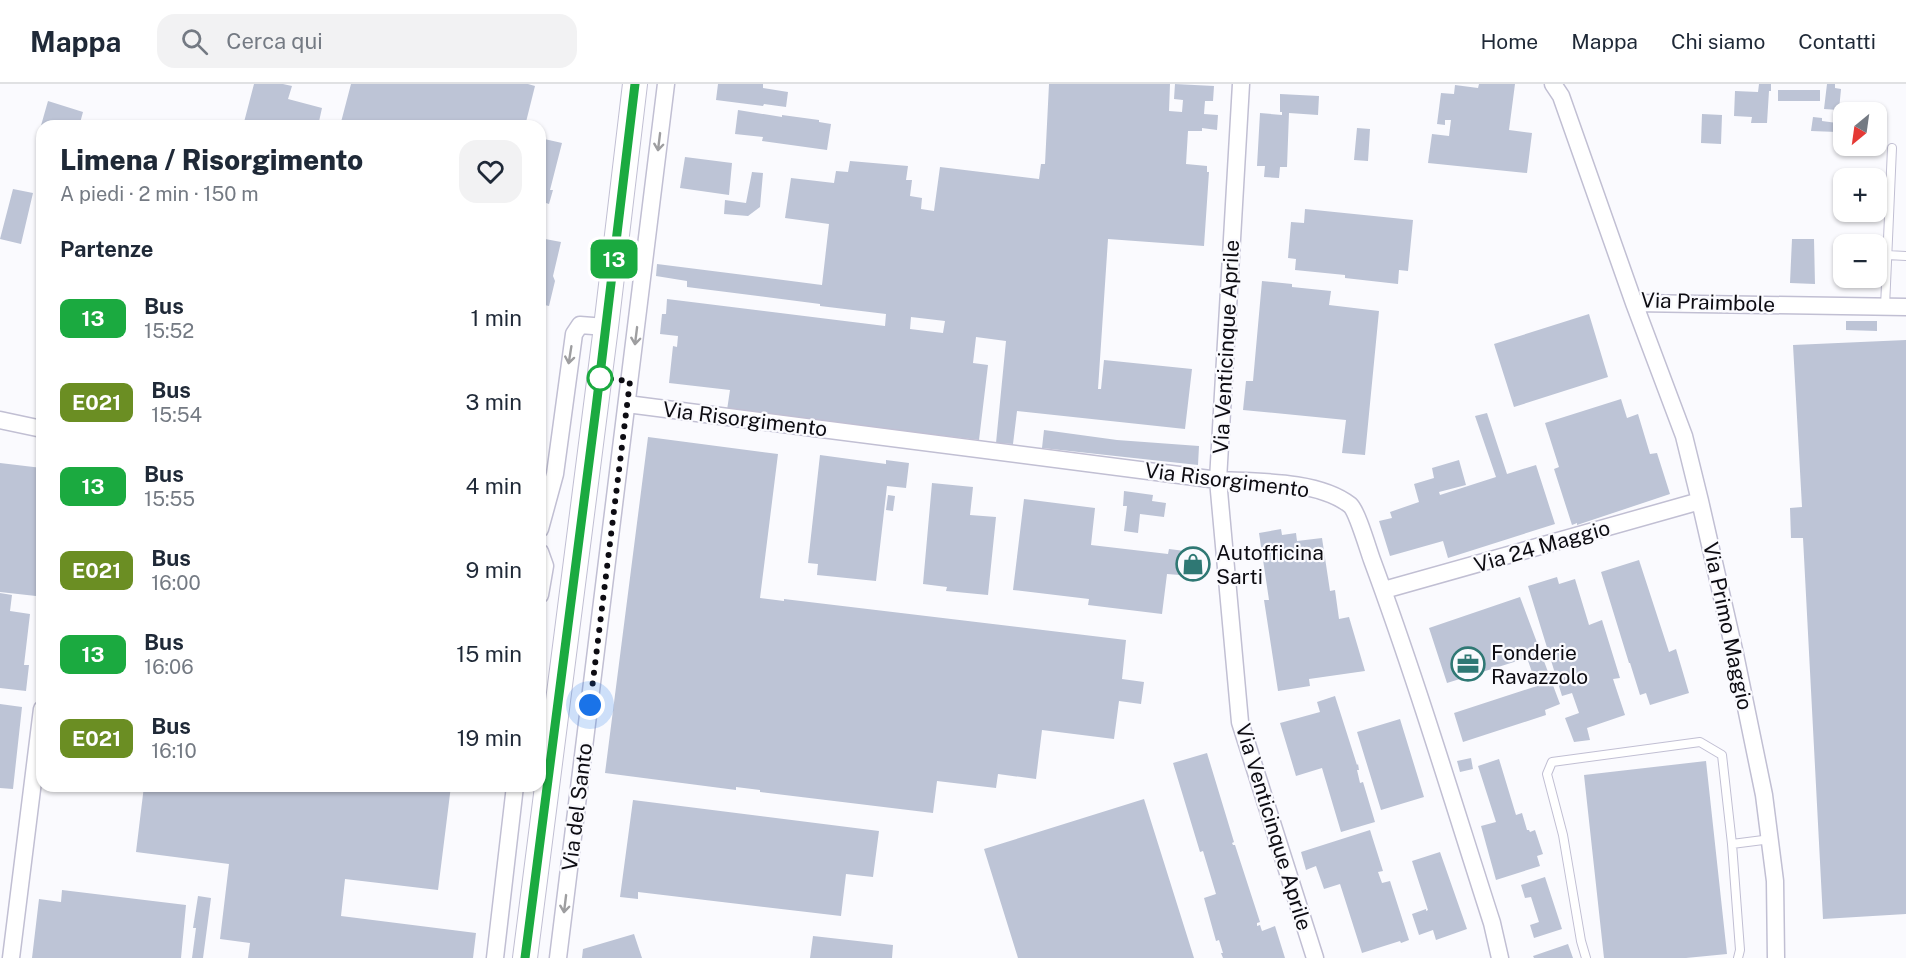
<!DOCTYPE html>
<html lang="it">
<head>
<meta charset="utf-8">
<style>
  body { margin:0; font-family:"Public Sans",sans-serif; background:#f2f2f3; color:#1f2937; height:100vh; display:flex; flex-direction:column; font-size:22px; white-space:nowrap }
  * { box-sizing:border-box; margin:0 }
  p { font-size:20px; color:#747a83 }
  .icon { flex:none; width:33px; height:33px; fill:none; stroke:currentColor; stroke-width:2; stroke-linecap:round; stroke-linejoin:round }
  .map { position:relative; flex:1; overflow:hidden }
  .panel { position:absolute; left:36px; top:36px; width:510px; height:672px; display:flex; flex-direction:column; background:#fff; border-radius:18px; box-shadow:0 2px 4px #0004 }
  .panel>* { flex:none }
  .badge { padding:0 12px; border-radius:9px; font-size:21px; line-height:39px }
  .needle { width:39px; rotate:209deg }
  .buttons { position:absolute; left:1833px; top:18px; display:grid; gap:12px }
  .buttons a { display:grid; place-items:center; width:54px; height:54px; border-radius:12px; background:#fff; box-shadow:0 2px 4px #0004; font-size:30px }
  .you { position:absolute; width:30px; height:30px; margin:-15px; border:4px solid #fff; border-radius:50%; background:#1a73e8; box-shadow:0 0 0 9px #1a73e833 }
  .map>.badge { position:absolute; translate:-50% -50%; box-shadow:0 0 0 3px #fff }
  h2 { padding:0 24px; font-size:22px; line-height:54px }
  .round { display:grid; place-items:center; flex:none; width:63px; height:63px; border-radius:18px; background:#f2f2f3 }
  .head { display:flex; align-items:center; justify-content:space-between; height:102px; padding:0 24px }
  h1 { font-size:28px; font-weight:800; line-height:45px }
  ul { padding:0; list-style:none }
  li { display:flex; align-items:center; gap:18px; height:84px; padding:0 24px }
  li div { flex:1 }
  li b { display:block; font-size:22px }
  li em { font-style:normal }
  li .badge { min-width:66px; font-weight:700; text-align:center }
  header { display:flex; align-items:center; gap:36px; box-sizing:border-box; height:84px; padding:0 30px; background:#fff; border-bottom:2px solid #e0e1e3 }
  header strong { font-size:28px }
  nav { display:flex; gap:33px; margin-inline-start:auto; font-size:21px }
  .search { width:420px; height:54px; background:#f2f2f3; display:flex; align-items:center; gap:15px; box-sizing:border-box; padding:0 21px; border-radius:18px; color:#747a83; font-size:22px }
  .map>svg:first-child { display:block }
</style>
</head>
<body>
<header>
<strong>Mappa</strong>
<div class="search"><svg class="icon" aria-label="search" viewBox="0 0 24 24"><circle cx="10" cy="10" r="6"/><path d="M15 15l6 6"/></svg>Cerca qui</div>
<nav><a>Home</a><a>Mappa</a><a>Chi siamo</a><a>Contatti</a></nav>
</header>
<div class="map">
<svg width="1906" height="874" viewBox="0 0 1906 874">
  <rect width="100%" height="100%" fill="#fafafe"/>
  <path fill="#bdc4d6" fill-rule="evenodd" d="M254,0h29l9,2 -4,13 34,9 -4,18h-75z
    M351,0h177l7,2 -10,40h-85l-6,-1v1h-94z
    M718,0h45v4l25,4 -2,15 -22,-3 -1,2 -47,-6z
    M1049,0h121l-1,27 13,1 1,-12 -9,-1 1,-15 39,2 -1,15h-8l-1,13 14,1 -1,15 -15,-2v3h-14l-2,33 21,2v6h2l-5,74 -96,-7 -10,150h3l3,-29 88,9 -7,60 -168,-18 -4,33 -17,-1 10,-102 -30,-4 -3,26 15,2 -9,75 -252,-30 3,-20 -61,-7 4,-37 4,1 1,-11 -18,-2 2,-20h4l1,-15 218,27 1,-12 -66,-8v-2l-133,-17v-6l-31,-5 1,-12 165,21 7,-61 -44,-6 6,-40 43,5 2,-12 12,1 2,-11 58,5 -2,14h6l-2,16 12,2 -1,11 13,2 6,-44 99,12 2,-15h4zM911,233l34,4 -2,12 -33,-4z
    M1479,0h36l-6,46 23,3 -5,40 -99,-10 4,-29 17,2 2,-16h-6v5l-8,-1 4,-31 13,1 1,-9 23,3z
    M1759,0h12v7h-2l-2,32h-16l1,-6 -18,-1 1,-25 23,1z
    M1827,0h8v4l6,1 -2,21 -15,-1z
    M1778,6h42v11h-42z
    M1280,10l39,2 -1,19 -29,-2 -2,54h-7l-1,11 -15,-1 1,-11h-8l3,-53 22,2v-3h-2z
    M48,17l35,11 -3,11 10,3h-48v12l-4,-2z
    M1849,20l25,1v7h-26z
    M738,26l44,7v-2l37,5v2l12,2 -4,26 -65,-9 1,-4 -28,-3z
    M1702,30l20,1 -1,29 -20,-1z
    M1813,33l9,1v3l15,2v9l-26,-1z
    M1357,44l13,1 -2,32 -14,-1z
    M540,54l22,5 -12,47h3l-4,14 -9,-3z
    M685,73l47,6 -3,32 -49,-7z
    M752,88l11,1 -3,34 -12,9 -24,-2 1,-14 21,3z
    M13,105l20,4 -12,51 -21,-5z
    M1305,125l108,11 -5,51 -9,-1 -1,14 -53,-6v-3l-50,-5 1,-11 -8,-1 3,-36 13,1z
    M540,154l21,4 -8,34 2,5 -6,25 -9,-2z
    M1792,155h22l1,45 -25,-1z
    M1262,197l30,3v3l39,4 -2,14 50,6 -14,144 -23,-2 4,-33 -103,-10 3,-29h7z
    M1589,230l19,63 -94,30 -20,-63z
    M1846,237h31v10l-31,-1z
    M1906,256v574l-83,5 -20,-381h-12l-1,-30 12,-1 -9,-162z
    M1621,315l6,19 11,-4 12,40 7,-1 13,41 -93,31v-2l-5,2 -18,-56 5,-2 -14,-44z
    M1487,329l20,61 29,-9 19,59 -107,34 -5,-17 -53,15 -11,-35 13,-3 -2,-6 29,-10 -5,-18 20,-6 -2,-10 27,-8 7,25 -27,7 1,3 56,-18 -21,-61z
    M1044,346l73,10 82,6 -1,19 -156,-17z
    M648,353l130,17 -18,144 24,3v-2l342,41 -4,39 22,3 -3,22 -22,-3 -5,38 -72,-9 -6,49 -38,-5 -2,14 -59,-7 -4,32 -173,-21v-2l-24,-3v3l-131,-17z
    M820,371l66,9v-4l23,3 -3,25 -19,-2 -11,95 -59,-6 1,-11 -10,-1z
    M0,379l42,5v84l-6,44 -36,-4z
    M932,399l41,4 -3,28 26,2 -8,78 -42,-4 1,-4 -24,-3z
    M1124,407l29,4 -1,6 14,2 -2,14 -24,-3 -2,19 -14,-2 3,-25h-4z
    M888,411l7,1 -2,15 -7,-1z
    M1024,415l71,9 -4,37 77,9 1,-5 16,2 -1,7 10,1 -2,17 -25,-2 -5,40 -74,-9 1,-6 -76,-9z
    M1281,445l1,6 14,-2 1,8 25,-3 8,53 5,-1 4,29 10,-2 16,54 -56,8 1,7 -32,5 -14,-91h5l-10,-67z
    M1639,476l30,92 7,-3 13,44 -39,12 -4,-12 -6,2 -10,-32h-1l-28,-91z
    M1557,493l2,7 16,-5 14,46 13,-5 18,58 -7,1 12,36 -38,13 3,12 -16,2 -9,-24 14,-5 -7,-20 -10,3 -34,-110z
    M0,509l12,2 -2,16 20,3 -6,51h5l-3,26 -26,-3z
    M1520,513l40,107 -15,6 1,5 -83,27 -9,-29 83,-27 -10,-28 -80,25 -18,-55z
    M1335,612l22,69 1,-1 1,6h-2l3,13 3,-1 12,40 -34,10 -19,-64 -26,8 -16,-53 40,-11 -3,-10z
    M0,620l22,3 -9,82 -13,-1z
    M1400,635l24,78 -43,13 -24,-78z
    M1207,669l27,89 -2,1 1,2h2l25,77 -3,1v3l3,-1 2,6 13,-5 10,32h-62l-2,-5h2l-4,-13 -3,1 -12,-43 12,-4 -13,-43 -3,1 -27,-89z
    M1471,674l2,11 -13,3 -3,-11z
    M1499,675l17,56 6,-2 5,17h2l1,2 5,-2 8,24 -6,2 3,10 -44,14 -15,-54 15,-4 -18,-56z
    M1706,677l21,193 -41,4h-82l-20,-183z
    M144,702h307l-13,104 -93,-11 -4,37 135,17 -3,25h-225l2,-15 -30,-4 9,-75 -93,-12z
    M1144,715l50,159h-176l-34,-109z
    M633,716l246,31 -6,46 -27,-3 -5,42 -203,-24v7l-18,-2z
    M1370,746l13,41 -5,1 4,11 8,-2 19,59 -8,3 -1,-2 -38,12 -22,-69 -16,5 -8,-23 -10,4 -5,-18z
    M1440,768l27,77 -31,11 -3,-10 -14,5 -7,-21 14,-5v2l2,-1 -16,-49z
    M1545,793l17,52 -28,9 -4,-13 9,-3 -8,-25 -6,1 -4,-13z
    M62,806l124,15 -5,53h-149l7,-59 22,3z
    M198,812l13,2 -8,60h-11l4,-30h-3z
    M634,850l8,24h-60l1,-9z
    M813,852l80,9 -1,13h-82z
    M1568,860l5,14h-39l-1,-2z"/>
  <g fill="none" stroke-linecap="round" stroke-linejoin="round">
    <defs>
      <path id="lane" d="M1887,171l19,1
        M1885,223l7,-159
        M1732,760l39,-5
        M1586,874l-5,-17 -18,-106 -16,-61 5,-12 148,-20 22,13 10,89 8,106 -2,8"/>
      <path id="street" d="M1241,0l-23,396 22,242 75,236
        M1553,0l8,12 73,207 50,133 16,65 35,153 29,141 11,86 1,77
        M1634,219l272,4
        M627,320l591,76c39,2 100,0 132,25 7,6 18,44 22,55 44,119 81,242 120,363l8,35
        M0,336l42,9
        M540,445l15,-55 19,-140 6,-9 26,2
        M540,468l5,14 -5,29
        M1384,506l316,-89
        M11,874l31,-249
        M495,874l20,-172
        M558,874l108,-874"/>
      <path id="secondary" d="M525,874l81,-631 29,-243"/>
    </defs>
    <use href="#lane" stroke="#c1bfd3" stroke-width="10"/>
    <use href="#street" stroke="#c1bfd3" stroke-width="19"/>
    <use href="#secondary" stroke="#c1bfd3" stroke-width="26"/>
    <use href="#lane" stroke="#fff" stroke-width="8"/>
    <use href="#street" stroke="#fff" stroke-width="16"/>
    <use href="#secondary" stroke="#fff" stroke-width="24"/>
  </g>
  <defs><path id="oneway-shaft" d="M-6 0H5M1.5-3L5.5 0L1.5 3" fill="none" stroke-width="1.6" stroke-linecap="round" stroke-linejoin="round" transform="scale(1.5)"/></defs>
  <g stroke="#9e9ea0">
    <use href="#oneway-shaft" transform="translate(659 58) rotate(97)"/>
    <use href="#oneway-shaft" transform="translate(636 252) rotate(97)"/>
    <use href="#oneway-shaft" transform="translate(570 271) rotate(99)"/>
    <use href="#oneway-shaft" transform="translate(565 820) rotate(97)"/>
  </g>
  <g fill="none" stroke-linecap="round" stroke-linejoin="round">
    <defs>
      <path id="line" d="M525,874l71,-550 39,-324"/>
    </defs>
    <use href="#line" stroke="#fff" stroke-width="14"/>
    <use href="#line" stroke="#1baa40" stroke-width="9"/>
    <path stroke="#0d0c12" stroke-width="6" stroke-dasharray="0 10.8" d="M590,621l40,-324 -30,-3"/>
  </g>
  <defs>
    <symbol id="shop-ring" viewBox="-11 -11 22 22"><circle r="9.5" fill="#fafafe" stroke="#2f7874" stroke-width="1.5"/><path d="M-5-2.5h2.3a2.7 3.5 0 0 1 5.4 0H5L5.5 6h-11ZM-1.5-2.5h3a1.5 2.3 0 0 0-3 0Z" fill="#2f7874"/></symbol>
    <symbol id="office-ring" viewBox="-11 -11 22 22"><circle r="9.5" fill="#fafafe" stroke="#2f7874" stroke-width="1.5"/><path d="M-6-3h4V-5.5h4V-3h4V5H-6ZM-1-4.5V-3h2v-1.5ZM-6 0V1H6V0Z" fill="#2f7874"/></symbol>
  </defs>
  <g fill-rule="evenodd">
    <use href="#shop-ring" x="1174" y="461" width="38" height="38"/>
    <use href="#office-ring" x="1449" y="561" width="38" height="38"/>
  </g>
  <circle fill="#fff" stroke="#1baa40" stroke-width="3" cx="600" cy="294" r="12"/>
  <g text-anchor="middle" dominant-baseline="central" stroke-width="4.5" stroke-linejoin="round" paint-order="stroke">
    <g font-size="21" fill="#0d0c12" stroke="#fafafe">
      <text transform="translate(1708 218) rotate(2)">Via Praimbole</text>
      <text transform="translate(1226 263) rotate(-87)">Via Venticinque Aprile</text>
      <text transform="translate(745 335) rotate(7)">Via Risorgimento</text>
      <text transform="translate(1227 396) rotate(7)">Via Risorgimento</text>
      <text transform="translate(1542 462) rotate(-16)">Via 24 Maggio</text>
      <text transform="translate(1728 542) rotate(78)">Via Primo Maggio</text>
      <text transform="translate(577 723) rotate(-83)">Via del Santo</text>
      <text transform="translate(1274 743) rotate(73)">Via Venticinque Aprile</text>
    </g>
    <g font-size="21" fill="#0d0c12" stroke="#fafafe" text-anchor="start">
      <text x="1216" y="468">Autofficina<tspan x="1216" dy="24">Sarti</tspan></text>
      <text x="1491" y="568">Fonderie<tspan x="1491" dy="24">Ravazzolo</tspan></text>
    </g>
  </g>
</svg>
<div class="buttons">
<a><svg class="needle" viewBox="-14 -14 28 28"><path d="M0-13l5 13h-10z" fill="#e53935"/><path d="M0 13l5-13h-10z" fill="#747a83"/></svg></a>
<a>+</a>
<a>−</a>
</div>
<div class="you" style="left:590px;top:621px"></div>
<b class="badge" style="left:614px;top:175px;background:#1baa40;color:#fff">13</b>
<section class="panel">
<div class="head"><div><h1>Limena / Risorgimento</h1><p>A piedi · 2 min · 150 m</p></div><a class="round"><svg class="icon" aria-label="heart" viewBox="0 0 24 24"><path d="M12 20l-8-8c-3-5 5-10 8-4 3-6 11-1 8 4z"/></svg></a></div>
<h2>Partenze</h2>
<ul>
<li><span class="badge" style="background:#1baa40;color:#fff">13</span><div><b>Bus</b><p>15:52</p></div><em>1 min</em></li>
<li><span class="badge" style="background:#6b8e23;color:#fff">E021</span><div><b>Bus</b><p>15:54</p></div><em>3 min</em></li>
<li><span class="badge" style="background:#1baa40;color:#fff">13</span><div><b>Bus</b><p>15:55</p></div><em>4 min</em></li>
<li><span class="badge" style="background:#6b8e23;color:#fff">E021</span><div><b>Bus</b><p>16:00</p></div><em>9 min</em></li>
<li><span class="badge" style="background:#1baa40;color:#fff">13</span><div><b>Bus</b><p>16:06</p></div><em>15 min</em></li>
<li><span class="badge" style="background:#6b8e23;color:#fff">E021</span><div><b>Bus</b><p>16:10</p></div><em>19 min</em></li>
</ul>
</section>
</div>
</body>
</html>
